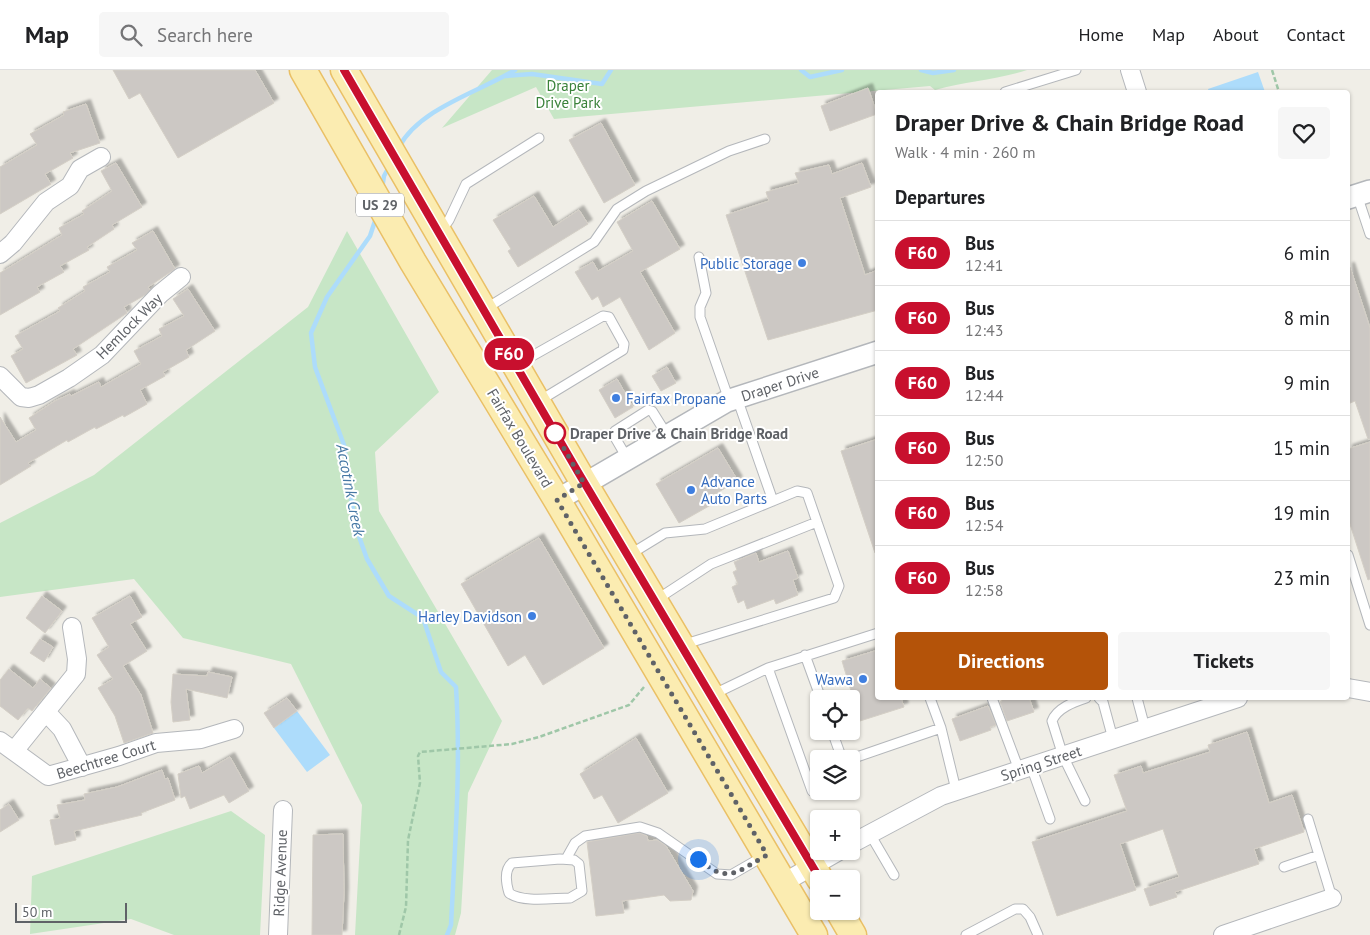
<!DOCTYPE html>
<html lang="en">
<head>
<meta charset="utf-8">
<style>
  body { margin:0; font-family:"PT Sans",sans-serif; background:#f6f6f6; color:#202124; height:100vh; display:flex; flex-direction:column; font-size:19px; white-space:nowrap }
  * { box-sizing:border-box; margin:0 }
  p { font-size:16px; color:#757577 }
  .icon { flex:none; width:28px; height:28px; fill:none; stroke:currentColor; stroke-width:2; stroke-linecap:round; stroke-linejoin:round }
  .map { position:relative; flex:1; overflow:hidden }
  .details { position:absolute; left:875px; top:20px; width:475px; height:610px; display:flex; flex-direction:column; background:#fff; border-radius:5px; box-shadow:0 1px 4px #0004 }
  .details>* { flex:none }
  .badge { padding:0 10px; border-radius:16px; font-size:18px; line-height:32px }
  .buttons { position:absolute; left:810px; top:620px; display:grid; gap:10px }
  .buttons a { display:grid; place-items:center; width:50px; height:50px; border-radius:5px; background:#fff; box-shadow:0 1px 4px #0004; font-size:25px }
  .scale { position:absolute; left:15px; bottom:12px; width:112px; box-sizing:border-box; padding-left:5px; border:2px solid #5f6267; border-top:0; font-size:14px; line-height:18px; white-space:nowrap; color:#5f6267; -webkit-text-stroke:4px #fff; paint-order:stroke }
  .you { position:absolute; width:25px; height:25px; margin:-12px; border:4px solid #fff; border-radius:50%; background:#1a73e8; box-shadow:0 0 0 8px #1a73e833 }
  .map>.badge { position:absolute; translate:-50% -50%; box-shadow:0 0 0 2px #fff }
  h2 { padding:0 20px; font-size:19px; line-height:45px }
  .round { display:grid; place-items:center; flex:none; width:52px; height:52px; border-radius:5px; background:#f6f6f6 }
  .head { display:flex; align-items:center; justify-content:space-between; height:85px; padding:0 20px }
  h1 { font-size:24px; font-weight:600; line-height:38px }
  .cta { display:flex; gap:10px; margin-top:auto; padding:10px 20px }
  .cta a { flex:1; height:58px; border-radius:5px; background:#b45309; color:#fff; font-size:20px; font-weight:600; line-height:58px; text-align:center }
  .cta a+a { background:#f6f6f6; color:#202124 }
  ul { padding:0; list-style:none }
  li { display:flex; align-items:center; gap:15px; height:65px; padding:0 20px; border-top:1px solid #e0e0e0 }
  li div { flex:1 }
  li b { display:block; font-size:19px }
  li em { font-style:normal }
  li .badge { min-width:55px; font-weight:700; text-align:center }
  header { display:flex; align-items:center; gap:30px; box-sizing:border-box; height:70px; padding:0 25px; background:#fff; border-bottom:1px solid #e0e0e0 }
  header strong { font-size:24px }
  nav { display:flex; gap:28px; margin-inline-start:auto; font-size:18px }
  .search { width:350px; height:45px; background:#f6f6f6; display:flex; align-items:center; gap:12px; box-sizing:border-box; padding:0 18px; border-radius:5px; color:#757577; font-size:19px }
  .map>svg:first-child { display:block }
</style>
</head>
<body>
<header>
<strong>Map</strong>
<div class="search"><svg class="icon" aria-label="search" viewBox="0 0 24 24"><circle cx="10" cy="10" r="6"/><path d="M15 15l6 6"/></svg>Search here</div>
<nav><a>Home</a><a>Map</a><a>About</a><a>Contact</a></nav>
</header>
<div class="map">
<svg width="1370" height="865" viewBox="0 0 1370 865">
  <defs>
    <filter id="shadow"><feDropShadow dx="4.5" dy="-4.5" stdDeviation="1" flood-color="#0004"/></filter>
  </defs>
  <rect width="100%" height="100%" fill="#f0eee7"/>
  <path fill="#c7e6c6" d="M492,0h535c-31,10 -61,11 -92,20l-5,-4 -376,33 -18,-32 -94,41z
    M347,161l92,161 -64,60 4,59 123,210 -34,72 -7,120 -6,22h-100l7,-130 -71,-141 -108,-26 -49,-59 -134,18v-74l94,-48 214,-168z
    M231,741l34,24 -5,100h-86l-43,-16 -101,15 2,-58z"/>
  <path fill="#addcfb" d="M1258,2l7,20h-56l-1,-3z
    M297,641l33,44 -23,17 -33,-44z"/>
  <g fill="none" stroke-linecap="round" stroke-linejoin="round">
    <path stroke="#addcfb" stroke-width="4.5" d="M801,0l9,7 32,-7
      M921,0l12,3 21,-3
      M506,6l26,-2 70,10 9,-14
      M399,77c21,-39 80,-55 116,-77
      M382,119l2,-13 6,-11
      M376,148l-6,18 -43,61 -16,36 4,34 29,78 11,80 12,34 22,37 34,22 18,54 15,15c5,79 -1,159 -5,238l-4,10"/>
  </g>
  <path fill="#ccc8c4" stroke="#d4cfc6" filter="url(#shadow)" d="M113,0h142l19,33 -96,55 -38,-65 -11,6z
    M868,18l9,26 -47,17 -9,-25z
    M86,34l14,39 -30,10 3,5 -28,16 6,10 -51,30v-47l37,-22 -7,-11 34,-19 -1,-3z
    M601,53l34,62 -31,18 -35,-63z
    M116,93l26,44 -30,18 2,4 -27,18 2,3 -29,16 4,6 -27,15 3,5 -40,23v-42l62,-38 -3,-7 25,-14 -2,-3 30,-20 -11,-20z
    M862,93l9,24 -31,11 25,77 13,-5v40l-110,30 -42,-125 43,-14 -3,-9 33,-9 -4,-10 34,-8 3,9z
    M534,126l19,31 26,-17 9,14 -70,43 -10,-16 3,-2 -18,-29z
    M652,131l28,48 -40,23 35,61 -26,17 -29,-53 -17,10 -5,-11 -6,4 -17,-28 18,-10 5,9 35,-20 -16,-29z
    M153,161l22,38 -27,18 2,3 -5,5 -21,12 3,6 -54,36 4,6 -51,28 -15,-27 12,-7 -8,-13 45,-25 -2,-3 27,-17 -2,-4 27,-15 -3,-5 30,-17 -5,-7z
    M1348,197h2l20,61v111h-2l-13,-38 -7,3z
    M188,219l27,42 -29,19 3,7 -26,15 2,4 -25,14 7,14 -23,13 -1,-2 -27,14 -1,-2 -27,15 -1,-2 -39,23 3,3 -31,19v-68l16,25 20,-12 -7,-12 26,-17 15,-7 1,2 28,-14 2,5 40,-23 -7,-13 28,-15 -3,-7 25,-13 -11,-17z
    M667,297l9,16 -15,8 -9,-15z
    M617,309l16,28 -18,11 -16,-28z
    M878,369v114h-3l-34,-102z
    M1370,372v137l-2,1 -20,-62v-69z
    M718,378l20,33 -25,14 3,7 -37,21 -23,-39z
    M539,468l65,110 -61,37 -18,-30 -17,11 -47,-82z
    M788,481l10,27 -5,2 5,15 -22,9 -2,-5 -27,10 -3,-9 -6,3 -6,-16 6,-3 -5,-12 4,-2 -3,-8 22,-9 3,9z
    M42,526l20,15 -17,22 -19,-15z
    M130,526l12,21 -12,7 17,27 -24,15 18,29 12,38 -29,10 -9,-27 -17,-28 15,-9 -16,-24 12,-8 -17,-29z
    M40,569l13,8 -9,15 -14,-9z
    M878,580v48h23l3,9 -44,14 -18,-60z
    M9,599l24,19 7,-9 11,9 -19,23 -4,-3 -10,12 -18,-14v-26z
    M208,602l24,5 -5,21 -41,-9 4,31 -17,2 -2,-20 2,-28 34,2z
    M287,628l10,13 -23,17 -10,-15z
    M1001,628h28l5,14 -27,9 -7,-19 2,-1z
    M988,636l8,19 -6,2 1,3 -31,11 -8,-22z
    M1247,662l22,71 23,-8 12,37 -50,17 5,15 -84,28 2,5 -27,9 -6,-17 35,-12 -16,-48 -43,15 16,46 -79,26 -25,-74 95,-31 -13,-36 27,-9 2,7 67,-21 -2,-7z
    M636,668l32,55 -50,30 -16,-28 -8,4 -14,-25z
    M230,687l19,34 -20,12 -5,-8 -34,14 -5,-13 -4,2 -3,-24 21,-8 3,7z
    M162,700l3,9 3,-1 7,22 -34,13 1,2 -68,16 2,9 -21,5 -5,-25 10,-2 -3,-13 28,-5 -1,-6 33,-7z
    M9,734l10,16 -19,12v-22z
    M639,763l8,3 1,5 9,-1 9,6 27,45 -2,9 -21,1 -6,-6 -42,6 2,12 -28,3 -9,-74z
    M343,764l1,58 -2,43h-30l1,-100z"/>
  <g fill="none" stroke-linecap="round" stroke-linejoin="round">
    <defs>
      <path id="service" d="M1005,22l71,-22
        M1357,125l13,39
        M441,161l8,-11 17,-36 73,-46
        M699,187l7,36 -6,14v10l29,83
        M485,239l109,-67 23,-33 29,-18 83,-40 36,-12
        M518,294l85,-48 6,1 15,27 -1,6 -84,51
        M737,328l36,103
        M627,388l-14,-24 2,-3 33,-21 4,1 15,24
        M629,485l36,-22 40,-4 92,-38 10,2 32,93 -5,12 -152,47
        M1348,485l22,70
        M656,530l55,-36 106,-42
        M805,585l16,44
        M768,598l44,123 7,-2
        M712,625l56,-27 110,-35
        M930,628l11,30 15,62
        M992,628l27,72
        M1099,628l4,4 10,37
        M1137,628l8,30
        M818,647h1
        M832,661l10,28
        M851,689l90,-31
        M1031,696l19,53
        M1085,731l-22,-45 -11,-35c5,-13 22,-19 34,-23
        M1308,749l24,79
        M870,764l24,41
        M560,789l14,1 5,4 3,27 -12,7c-17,0 -47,5 -61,-5 -3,-10 -5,-23 3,-30z
        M566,789l9,-16 10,-7 55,-9 18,6 59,41 14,1 33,-19
        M1284,797l35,-12
        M966,865l49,-26h8l7,8 8,18"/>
      <path id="minor" d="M1130,0l7,22
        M0,184l13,-11 33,-41 24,-16 10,-17 21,-12
        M0,306l21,21 8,1 10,-3 30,-17 33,-23 58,-61 21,-17
        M1348,618l22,4
        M47,643l15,16 20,38
        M0,671l48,35 71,-20 37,-13 45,-4 33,-10
        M14,681l62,-77 1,-15 -5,-32
        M851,774l90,-48 297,-98
        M783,813l56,-32
        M278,865l5,-125
        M1223,865l109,-37"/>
      <path id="tertiary" d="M1348,128l22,-7
        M557,430l170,-99 151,-49"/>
      <path id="primary" d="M303,0l110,192 144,238 257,435
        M344,0l240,413 236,396
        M839,841l14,24"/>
    </defs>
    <use href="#service" stroke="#b4b7bb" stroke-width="11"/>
    <use href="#minor" stroke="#b4b7bb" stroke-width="20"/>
    <use href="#tertiary" stroke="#b4b7bb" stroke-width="24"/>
    <use href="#primary" stroke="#eac066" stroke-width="29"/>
    <path stroke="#9fc7a8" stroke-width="2.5" stroke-dasharray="5 2.5" stroke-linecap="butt" d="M1272,0l7,22
      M399,865l7,-28 2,-67 12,-57 -2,-27 2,-4 92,-8 27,-7 90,-32 15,-18"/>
    <use href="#service" stroke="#fff" stroke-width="9"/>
    <use href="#minor" stroke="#fff" stroke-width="18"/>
    <use href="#tertiary" stroke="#fff" stroke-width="21"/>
    <use href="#primary" stroke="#fbecb1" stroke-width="26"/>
  </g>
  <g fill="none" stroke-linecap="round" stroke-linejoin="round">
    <defs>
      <path id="line" d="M344,0l234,402 242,407"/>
    </defs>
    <use href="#line" stroke="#fff" stroke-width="11"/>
    <use href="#line" stroke="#c8102e" stroke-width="8"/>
    <path stroke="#5f6267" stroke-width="5" stroke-dasharray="0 9" d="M555,363l29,50 -27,17 210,355c-31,17 -38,30 -69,4"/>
  </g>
  <g fill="#3f7fe0" stroke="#fff" stroke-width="2">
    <circle cx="802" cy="193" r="5"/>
    <circle cx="616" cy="328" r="5"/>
    <circle cx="691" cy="420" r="5"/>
    <circle cx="532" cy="546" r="5"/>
    <circle cx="863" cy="609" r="5"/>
  </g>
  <circle fill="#fff" stroke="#c8102e" stroke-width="2.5" cx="555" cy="363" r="10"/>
  <g text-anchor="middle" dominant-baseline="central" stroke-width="4" stroke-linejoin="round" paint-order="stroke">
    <rect fill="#fff" stroke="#8f9195" stroke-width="1" x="356" y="123.5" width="48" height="23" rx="4"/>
    <g font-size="14" font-weight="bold" fill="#5f6267">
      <text x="380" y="135">US 29</text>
    </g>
    <g font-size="15" fill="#3a823a" stroke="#fff">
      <text x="568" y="15">Draper<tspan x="568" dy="17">Drive Park</tspan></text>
    </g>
    <g font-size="15" fill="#366cbe" stroke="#fff" text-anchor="end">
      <text x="792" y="193">Public Storage</text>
      <text x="626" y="328" text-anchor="start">Fairfax Propane</text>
      <text x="701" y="411" text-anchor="start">Advance<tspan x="701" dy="17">Auto Parts</tspan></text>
      <text x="522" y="546">Harley Davidson</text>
      <text x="853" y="609">Wawa</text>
    </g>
    <g font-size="15" fill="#5f6267" stroke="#fff">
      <text transform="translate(129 256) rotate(-45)">Hemlock Way</text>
      <text transform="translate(780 314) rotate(-18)">Draper Drive</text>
      <text transform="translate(520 368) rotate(59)">Fairfax Boulevard</text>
      <text transform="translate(106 689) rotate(-17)">Beechtree Court</text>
      <text transform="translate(1041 693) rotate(-18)">Spring Street</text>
      <text transform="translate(280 803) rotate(-88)">Ridge Avenue</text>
    </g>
    <g font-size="15" font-weight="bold" fill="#5f6267" stroke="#fff" text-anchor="start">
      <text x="570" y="363">Draper Drive &amp; Chain Bridge Road</text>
    </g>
    <g font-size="16" font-style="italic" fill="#4678a4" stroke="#fff">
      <text transform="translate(351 420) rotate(79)">Accotink Creek</text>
    </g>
  </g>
</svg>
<div class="buttons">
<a><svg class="icon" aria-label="locate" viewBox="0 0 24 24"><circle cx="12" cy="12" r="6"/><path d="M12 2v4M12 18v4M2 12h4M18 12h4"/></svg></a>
<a><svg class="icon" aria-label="layers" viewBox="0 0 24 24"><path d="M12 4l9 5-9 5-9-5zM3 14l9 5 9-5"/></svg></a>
<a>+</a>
<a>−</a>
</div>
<div class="scale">50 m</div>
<div class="you" style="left:698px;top:789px"></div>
<b class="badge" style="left:509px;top:284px;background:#c8102e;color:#fff">F60</b>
<section class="details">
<div class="head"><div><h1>Draper Drive &amp; Chain Bridge Road</h1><p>Walk · 4 min · 260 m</p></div><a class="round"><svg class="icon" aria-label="heart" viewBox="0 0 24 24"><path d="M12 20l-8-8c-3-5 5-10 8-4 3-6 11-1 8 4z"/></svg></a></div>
<h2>Departures</h2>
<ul>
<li><span class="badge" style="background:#c8102e;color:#fff">F60</span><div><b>Bus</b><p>12:41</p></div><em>6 min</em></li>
<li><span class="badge" style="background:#c8102e;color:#fff">F60</span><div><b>Bus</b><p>12:43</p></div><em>8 min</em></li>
<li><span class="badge" style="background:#c8102e;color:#fff">F60</span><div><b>Bus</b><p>12:44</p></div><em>9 min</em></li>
<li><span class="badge" style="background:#c8102e;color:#fff">F60</span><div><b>Bus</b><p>12:50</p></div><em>15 min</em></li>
<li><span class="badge" style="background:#c8102e;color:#fff">F60</span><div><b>Bus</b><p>12:54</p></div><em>19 min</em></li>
<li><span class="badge" style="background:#c8102e;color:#fff">F60</span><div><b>Bus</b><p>12:58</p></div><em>23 min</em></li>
</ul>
<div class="cta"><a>Directions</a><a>Tickets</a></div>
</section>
</div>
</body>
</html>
